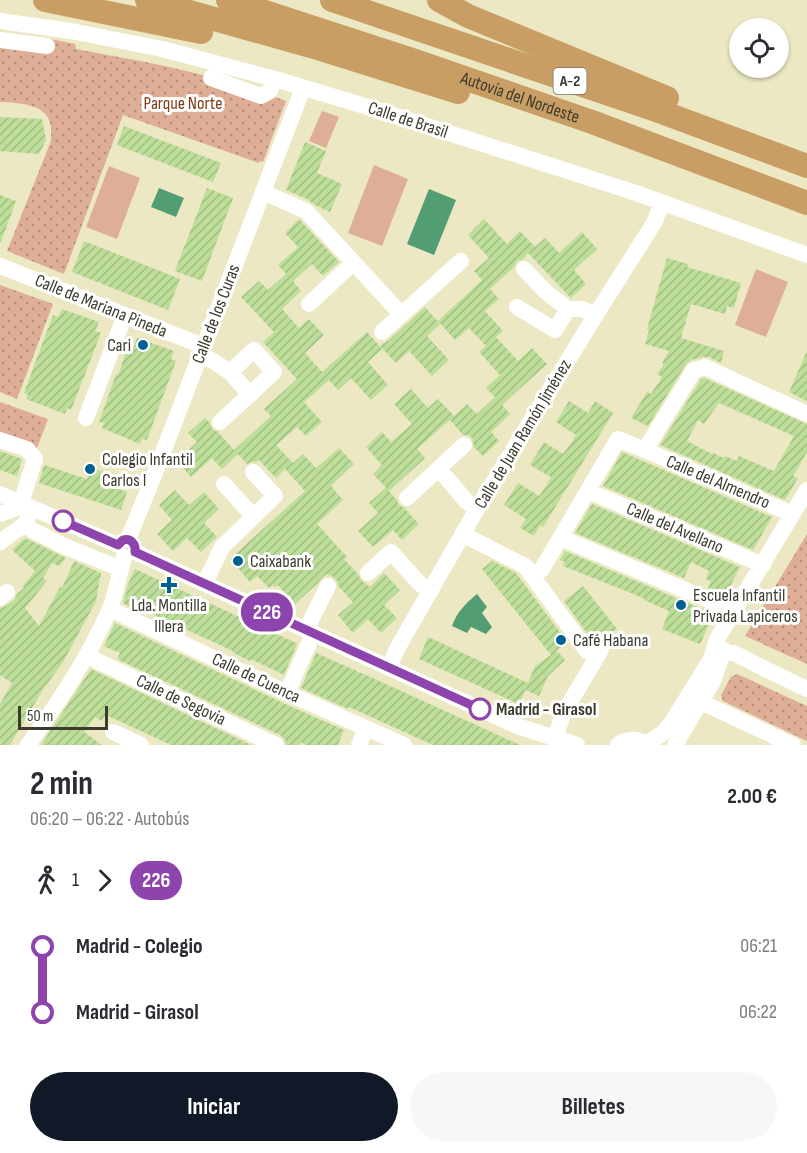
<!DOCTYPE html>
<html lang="es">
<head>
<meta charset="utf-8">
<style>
  body { margin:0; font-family:"Sofia Sans Condensed",sans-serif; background:#f7f7f7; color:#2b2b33; height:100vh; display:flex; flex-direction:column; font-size:22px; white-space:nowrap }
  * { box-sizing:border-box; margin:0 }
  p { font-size:20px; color:#7c7c81 }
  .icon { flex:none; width:33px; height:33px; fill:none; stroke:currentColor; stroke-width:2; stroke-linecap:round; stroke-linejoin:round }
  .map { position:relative; height:745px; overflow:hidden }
  .sheet { display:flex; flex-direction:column; background:#fff; flex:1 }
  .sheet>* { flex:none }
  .badge { padding:0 12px; border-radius:20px; font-size:21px; line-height:39px }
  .controls { position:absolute; left:729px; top:18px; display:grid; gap:12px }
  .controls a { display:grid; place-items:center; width:60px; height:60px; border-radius:50%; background:#fff; box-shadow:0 2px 4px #0004; font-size:30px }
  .scale { position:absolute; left:18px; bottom:15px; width:90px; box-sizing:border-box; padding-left:6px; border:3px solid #3d3b2d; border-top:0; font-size:16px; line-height:21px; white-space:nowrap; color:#3d3b2d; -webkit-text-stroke:4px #fff; paint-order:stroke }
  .map>.badge { position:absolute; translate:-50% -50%; box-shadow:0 0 0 3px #fff }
  .legs { display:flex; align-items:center; gap:9px; height:66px; padding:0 30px; font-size:20px }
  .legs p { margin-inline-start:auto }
  .overview { display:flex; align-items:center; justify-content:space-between; height:102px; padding:0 30px }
  h1 { font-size:33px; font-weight:700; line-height:45px }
  .button { display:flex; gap:12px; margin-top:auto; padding:12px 30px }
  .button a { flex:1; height:69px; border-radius:36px; background:#111827; color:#fff; font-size:24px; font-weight:700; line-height:69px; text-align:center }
  .button a+a { background:#f7f7f7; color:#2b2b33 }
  ul { padding:0 30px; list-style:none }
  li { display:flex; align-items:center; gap:21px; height:66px; font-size:22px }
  li i { display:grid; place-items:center; width:9px; height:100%; margin:0 8px; background:currentColor }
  li i::after { content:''; width:15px; height:15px; margin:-8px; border:4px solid; border-radius:50%; background:#fff }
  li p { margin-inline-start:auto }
  li:first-child i { background:linear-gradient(#0000 50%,currentColor 0) }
  li:last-child i { background:linear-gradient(currentColor 50%,#0000 0) }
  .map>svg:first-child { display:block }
</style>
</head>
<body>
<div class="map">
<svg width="807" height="745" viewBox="0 0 807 745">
  <defs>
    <pattern id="park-dots" width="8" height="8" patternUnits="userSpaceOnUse" patternTransform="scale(1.5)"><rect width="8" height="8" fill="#deae97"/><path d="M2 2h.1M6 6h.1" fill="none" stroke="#b58f7c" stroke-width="1.8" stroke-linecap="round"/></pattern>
    <pattern id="building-hatch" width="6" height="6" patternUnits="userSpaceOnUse" patternTransform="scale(1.5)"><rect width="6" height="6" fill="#bcde98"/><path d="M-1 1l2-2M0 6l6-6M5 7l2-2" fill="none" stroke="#a2bf83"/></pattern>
  </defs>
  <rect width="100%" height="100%" fill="#ece8c3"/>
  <path fill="url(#park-dots)" d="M50,39l25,5 1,5c70,13 145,26 210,52l-23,61 -3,-1 -1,2 -136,-48 -59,159 -57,-23 44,-110c0,-4 0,-10 0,-14 -3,-24 -33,-24 -51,-25v-57z
    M0,285l53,19 -36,95 -17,-7z
    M0,402l48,17 -11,29 -37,-13z
    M807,534v130l-62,-28z
    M737,674l70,32v35l-84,-40 -2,-6 10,-18z"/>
  <path fill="#deae97" d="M322,111l17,6 -13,31 -17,-7z
    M374,165l34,14 -26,67 -34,-13z
    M109,166l31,12 -23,61 -31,-12z
    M756,269l32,13 -22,55 -31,-12z"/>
  <path fill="#529d72" d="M159,188l25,10 -8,19 -25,-10z
    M429,189l27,11 -22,55 -27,-11z
    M477,594l10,13 -5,6 10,14 -6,7 -15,-7 -4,6 -15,-7c5,-14 14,-23 25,-32z"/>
  <path fill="url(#building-hatch)" fill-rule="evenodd" d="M0,117l42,2 4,21 -7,14 -39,-3z
    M124,126l97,37 -8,19 -96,-37z
    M305,142l21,9 -9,22 25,11 -12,28 -15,-7 -8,-6 -21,-9z
    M207,188l26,10 -31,83 -27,-10z
    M0,195l16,6 -15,41h-1z
    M299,219l40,43 -16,14 -11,-12 -19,17 8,10 -19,18 17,19 10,-9 15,16 -19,18 17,19 45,-40 15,17 -14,13 20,23 -17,15 -20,-22 -13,12 -9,-10 -25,22 18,20 -16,14 -9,-9 -21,18 17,18 10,-9 13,14 23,-20 15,16 -23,22 12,14 -26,24 30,33 -3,2 14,15 3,6 9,7 14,-14 16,17 -16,15 13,13 -16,15 -13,-14 -15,14 -15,-18 15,-13 -15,-16 -1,-5 -5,-5 -5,-2 -5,4 -4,5 -23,21 -17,-19 -3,2 -2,-2 -4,3 -12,-12 -7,6 -20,-23 75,-68 -20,-22 -9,9 -17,-18 -3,2h-5l-4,2 -9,-10 -16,15 -10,-11 -21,19 -14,-16 20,-19 -9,-9 17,-15 5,5 2,6 6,3 16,18 37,-34 -7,-7 33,-30 -34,-37 11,-10 -33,-35 18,-16 9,9 18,-16 -8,-9 20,-18 -13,-14z
    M484,219l23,25 13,-13 15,16 10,-9 14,15 23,-21 15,17 -23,21 12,14 -15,14 -43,-45 -5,6 -6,2 -3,6 -24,22 9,10 -14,12 18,20 -7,6 22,24 14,-13 15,16 -45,41 8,9 -19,18 8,9 -16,15 -9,-9 -2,-9 -4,-3h-5l-13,-15 3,-3 -36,32 8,9 -36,33 -16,-17 9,-9 -16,-18 16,-15 9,10 21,-18 -18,-20 17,-15 17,19 10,-9 16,17 13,-12 10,10 18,-17 -9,-9 14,-13 -21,-23 7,-6 -17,-18 -14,12 -17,-19 44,-41 -8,-9 15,-13 -21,-23z
    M84,241l96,38 -12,31 -96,-38z
    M667,258l21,6 -1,3 54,16 -7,25 -7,-2 -2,8 -34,-10 -10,34 43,13 -3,12 -12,-6h-6l-12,3 -5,4 -38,62 -17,-8 16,-26 4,2 11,-17 -5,-3 7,-10 -2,-1 7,-12 -24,-7 4,-14 -2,-1z
    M425,307l15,17 -13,12 22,24 -17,16 -23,-25 -13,12 -16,-17 9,-6z
    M62,309l37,13 -4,9 6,2 -30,77 -4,-2 -2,6 -39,-15 2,-4 -4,-2 29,-78 5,2z
    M137,338l37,13 -3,8 5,2 -29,79 -5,-1 -2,5 -38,-16 2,-5 -5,-1 17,-48 2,1 11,-31 5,2z
    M807,351v50l-18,-9z
    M704,378l103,46v28l-14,24 5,2 -13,22 -125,-55 41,-66zM719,403l75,33 -20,35 -35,-15 -2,5 -12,-5 -1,2 -11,-5 -1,1 -25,-13 11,-21 6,4z
    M569,401l19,12 7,-12 18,12 -70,114 -3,-2 -6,11 -14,-8 6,-9 -22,-14 14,-22 21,13 7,-10 5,-9 -21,-12 14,-23 19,12 8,-11 5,-8 -20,-13z
    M0,451l22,8 -5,17 -17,-6z
    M622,452l150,65 -19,33 -150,-64z
    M44,465l43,14 4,-11 20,6 -4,11 20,7 -6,18 -82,-27z
    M386,488l11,12 2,5 5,3 15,16 -17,16 -9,-10 -20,17 -15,-16 20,-18 -9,-10z
    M175,490l14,15 15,-13 15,17 -15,14 13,14 -16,15 -14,-14 -14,13 -16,-17 15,-14 -13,-15z
    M592,504l148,63 -15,29 -17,-8 3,-7 -5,-2 3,-8 -18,-9 -7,16 -109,-45z
    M25,538l41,20 -7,8 -7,-3 -9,15 4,3 -22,27 14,18 21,-39 2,1 12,-27 27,12 -5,28 -33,61 -21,29 -32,54h-10v-41l12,-21 -12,-8v-67l6,-2 8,-6 3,-6 7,-6 -2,-1 13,-16 -23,-21z
    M565,551l149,63 -14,30 -38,-15 7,-18 -25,-11 1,-1 -14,-6 -68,-27 2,-4 -5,-2z
    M492,561l24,12 51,69 -12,10 2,-1 8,9 -17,16 -9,20 -14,-6 3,-6 -9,20 -100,-45 9,-22 100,46 7,-17 16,-11 -69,-86z
    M135,569l111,51 1,-2 19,9 -1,2 31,14 1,1 -13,31 -33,-16 -1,2 -18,-9 1,-1 -96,-44 -1,3 -13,-7 5,-19z
    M583,586l34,43 -14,11 -7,1 -2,2 -30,-42z
    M115,623l168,80 61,27 -6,15h-32l-5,-3 -2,3h-13l-1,-5 -5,-5 -163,-76 3,-6 -16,-7z
    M316,653l61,27 143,65h-87l-84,-38 -1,2 -47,-21z
    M91,669l2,1 158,75h-80l-65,-30 -4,6 -7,-4 -11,15 18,13h-61z"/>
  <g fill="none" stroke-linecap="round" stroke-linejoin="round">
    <path stroke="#fff" stroke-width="16" d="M0,21l71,10 91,18 113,30 96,29 265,85 171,62
      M0,40l47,6
      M211,78l50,18 9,-5 5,-12
      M263,192l43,19 95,103
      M0,266l203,80
      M524,269l22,23 22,17h15l12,7
      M309,304l44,-41
      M517,307l38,23 13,-21
      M382,332l79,-71
      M199,354l14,7 17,11 20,23
      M86,418l39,-103
      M220,422l54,-50 -20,-22 -24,22
      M0,440l27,9 8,10 -14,44 -7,6 -14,5
      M439,469l27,32 11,8
      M224,484l29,32
      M588,491l175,74
      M0,494l118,51
      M407,498l57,-53
      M792,514l-147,-64 49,-80 11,-3 102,47
      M25,524l7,6 32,16 57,23
      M462,534l63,32 62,85
      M561,538l174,73
      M127,539l4,-7 22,-54 150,-390
      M0,542l25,-18 4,-10
      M135,552l382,174 60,19
      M368,573l23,-21 29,32 11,7
      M531,575l11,-6 76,-130 27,11
      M205,583l17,-36 53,-51 -22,-24
      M0,598l7,-6
      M110,609l177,84 117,52
      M306,630l22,-44
      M87,654l10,7 179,84
      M714,658l10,-5h10l27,14 46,22
      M389,667l8,-18 80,-140 118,-193 59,-93 8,-20
      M287,693l26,-59
      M701,702l92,43
      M113,732l28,13
      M555,738l8,-24 38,-64
      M644,743l9,-3 11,-8 8,-10 39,-63 6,-20 90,-149
      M28,745c29,-41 61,-88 81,-134 7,-17 10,-36 15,-54
      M359,745l7,-17
      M618,745c9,-7 20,-7 29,0
      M675,745l38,-64 11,-31"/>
    <g stroke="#c89e64" stroke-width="24">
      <path d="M45,0l156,32"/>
      <path d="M147,0l174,49 137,43"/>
      <path id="s1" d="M228,0l187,61 177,61 215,81"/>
      <path d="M332,0l324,110 151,56"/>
      <path d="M439,0l29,16 199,82"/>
    </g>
  </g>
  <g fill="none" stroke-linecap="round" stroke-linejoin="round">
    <defs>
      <path id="line-1" d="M63,521l55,24 5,-5c8,-2 13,4 12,12l345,157"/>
    </defs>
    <use href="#line-1" stroke="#fff" stroke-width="14"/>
    <use href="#line-1" stroke="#8e44ad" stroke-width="9"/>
  </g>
  <g fill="#006191" stroke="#fff" stroke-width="2">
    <circle cx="143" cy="345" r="6"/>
    <circle cx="90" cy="469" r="6"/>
    <circle cx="238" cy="561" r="6"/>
    <path d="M166 576h6v6h6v6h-6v6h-6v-6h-6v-6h6z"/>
    <circle cx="681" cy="605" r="6"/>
    <circle cx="561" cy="640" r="6"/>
  </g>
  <g fill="#fff" stroke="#8e44ad" stroke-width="3">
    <circle cx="63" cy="521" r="10"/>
    <circle cx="480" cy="709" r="10"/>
  </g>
  <g text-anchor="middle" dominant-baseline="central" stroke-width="6" stroke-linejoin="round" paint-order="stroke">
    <rect fill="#fff" stroke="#77766c" stroke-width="1.5" x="553.5" y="68" width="33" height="26" rx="4.5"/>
    <g font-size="16" font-weight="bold" fill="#3d3b2d">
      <text x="570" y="81">A-2</text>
    </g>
    <g font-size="18" fill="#3d3b2d" stroke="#fff">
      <text stroke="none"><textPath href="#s1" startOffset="308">Autovía del Nordeste</textPath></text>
      <text transform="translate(408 120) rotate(18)">Calle de Brasil</text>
      <text transform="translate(101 306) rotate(22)">Calle de Mariana Pineda</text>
      <text transform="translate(216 314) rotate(-69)">Calle de los Curas</text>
      <text transform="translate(523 434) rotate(-59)">Calle de Juan Ramón Jiménez</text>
      <text transform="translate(718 482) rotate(23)">Calle del Almendro</text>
      <text transform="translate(675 528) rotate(23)">Calle del Avellano</text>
      <text transform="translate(256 678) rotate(25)">Calle de Cuenca</text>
      <text transform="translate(181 700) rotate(25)">Calle de Segovia</text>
    </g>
    <g font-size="18" fill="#7e3c17" stroke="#fff">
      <text x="183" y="103">Parque Norte</text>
    </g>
    <g font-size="18" fill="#3d3b2d" stroke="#fff" text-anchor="start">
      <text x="131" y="345" text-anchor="end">Cari</text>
      <text x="102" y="459">Colegio Infantil<tspan x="102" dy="21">Carlos I</tspan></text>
      <text x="250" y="561">Caixabank</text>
      <text x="693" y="595">Escuela Infantil<tspan x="693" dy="21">Privada Lapiceros</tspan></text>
      <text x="169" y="605" text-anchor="middle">Lda. Montilla<tspan x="169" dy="21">Illera</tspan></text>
      <text x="573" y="640">Café Habana</text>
    </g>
    <g font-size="18" font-weight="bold" fill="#3d3b2d" stroke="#fff" text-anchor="start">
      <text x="496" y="709">Madrid - Girasol</text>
    </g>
  </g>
</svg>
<div class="controls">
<a><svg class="icon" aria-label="locate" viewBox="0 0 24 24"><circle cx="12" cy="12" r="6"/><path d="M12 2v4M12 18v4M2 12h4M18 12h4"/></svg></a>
</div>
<div class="scale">50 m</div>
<b class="badge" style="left:267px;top:612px;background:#8e44ad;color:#fff">226</b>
</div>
<section class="sheet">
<div class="overview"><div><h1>2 min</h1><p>06:20 – 06:22 · Autobús</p></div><b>2.00 €</b></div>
<div class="legs"><svg class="icon" aria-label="walk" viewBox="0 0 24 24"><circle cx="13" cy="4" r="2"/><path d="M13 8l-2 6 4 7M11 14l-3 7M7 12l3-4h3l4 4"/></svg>1<svg class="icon" aria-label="forward" viewBox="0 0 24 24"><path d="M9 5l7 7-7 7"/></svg><b class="badge" style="background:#8e44ad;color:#fff">226</b></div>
<ul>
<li><i style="color:#8e44ad"></i><b>Madrid - Colegio</b><p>06:21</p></li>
<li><i style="color:#8e44ad"></i><b>Madrid - Girasol</b><p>06:22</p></li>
</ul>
<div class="button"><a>Iniciar</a><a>Billetes</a></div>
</section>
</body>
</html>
